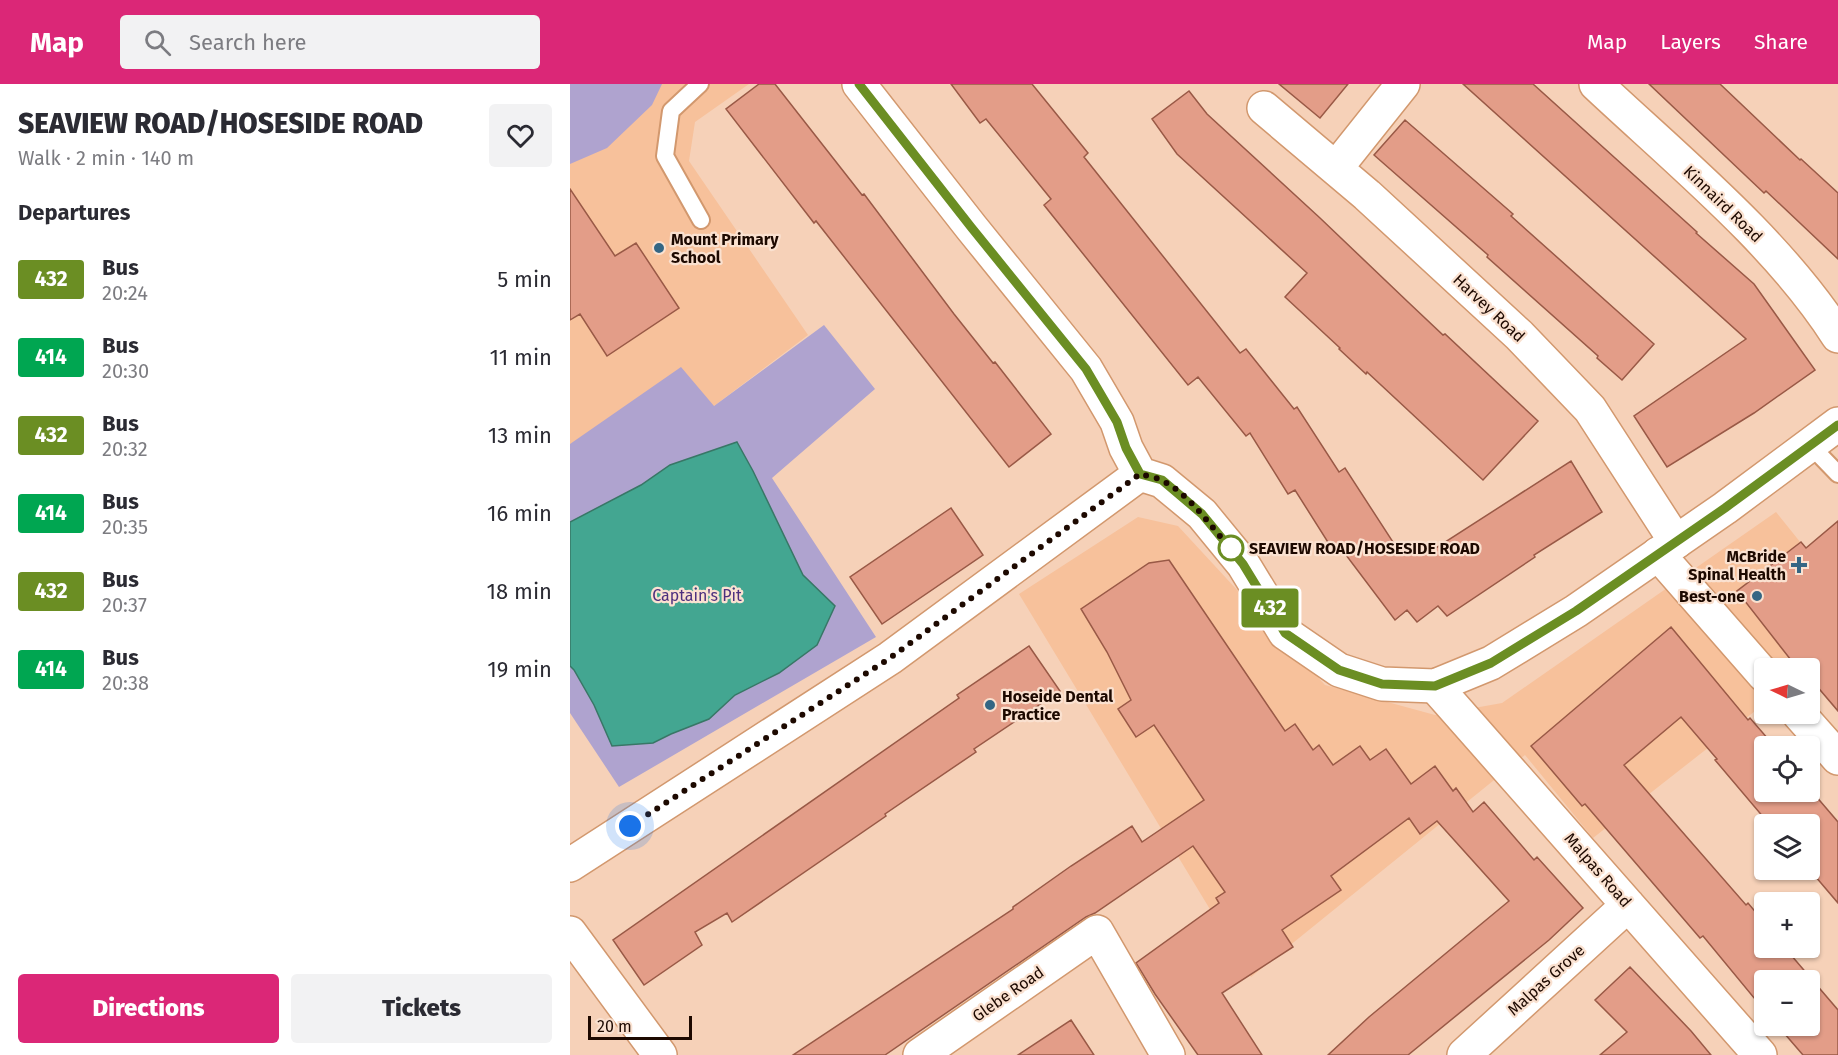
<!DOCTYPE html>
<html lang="en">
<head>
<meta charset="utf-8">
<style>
  body { margin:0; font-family:"Fira Sans",sans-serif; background:#f2f2f3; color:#2b2b33; height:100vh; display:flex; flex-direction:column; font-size:22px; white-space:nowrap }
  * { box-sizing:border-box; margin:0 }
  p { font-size:20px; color:#7c7c81 }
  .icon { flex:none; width:33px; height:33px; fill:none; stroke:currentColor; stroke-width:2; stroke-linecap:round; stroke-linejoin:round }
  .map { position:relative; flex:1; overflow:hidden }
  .panel { display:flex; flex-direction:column; background:#fff; width:570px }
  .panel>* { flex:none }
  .badge { padding:0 12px; border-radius:4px; font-size:21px; line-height:39px }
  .needle { width:39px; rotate:275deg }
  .tools { position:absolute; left:1184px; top:574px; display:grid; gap:12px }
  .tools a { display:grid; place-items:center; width:66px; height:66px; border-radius:6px; background:#fff; box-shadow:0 2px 4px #0004; font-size:30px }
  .scale { position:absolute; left:18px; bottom:15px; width:104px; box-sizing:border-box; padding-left:6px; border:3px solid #1d0900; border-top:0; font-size:16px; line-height:21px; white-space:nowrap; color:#1d0900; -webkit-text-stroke:4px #fae1d0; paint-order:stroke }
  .you { position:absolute; width:30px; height:30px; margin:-15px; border:4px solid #fff; border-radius:50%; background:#1a73e8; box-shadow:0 0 0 9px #1a73e833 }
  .map>.badge { position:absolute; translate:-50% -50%; box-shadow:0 0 0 3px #fff }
  h2 { padding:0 18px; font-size:22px; line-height:54px }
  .round { display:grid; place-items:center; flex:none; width:63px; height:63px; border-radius:6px; background:#f2f2f3 }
  .headline { display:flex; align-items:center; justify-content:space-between; height:102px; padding:0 18px }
  h1 { font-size:28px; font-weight:800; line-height:45px }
  .cta { display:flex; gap:12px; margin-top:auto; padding:12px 18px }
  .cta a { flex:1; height:69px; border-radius:6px; background:#db2777; color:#fff; font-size:24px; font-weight:800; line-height:69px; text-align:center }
  .cta a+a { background:#f2f2f3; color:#2b2b33 }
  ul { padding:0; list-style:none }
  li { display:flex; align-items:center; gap:18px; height:78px; padding:0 18px }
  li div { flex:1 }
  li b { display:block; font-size:22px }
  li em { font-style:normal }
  li .badge { min-width:66px; font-weight:700; text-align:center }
  header { display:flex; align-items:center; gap:36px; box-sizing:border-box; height:84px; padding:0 30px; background:#db2777; color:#fff }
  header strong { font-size:28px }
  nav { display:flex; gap:33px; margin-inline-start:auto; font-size:21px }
  .search { width:420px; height:54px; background:#f2f2f3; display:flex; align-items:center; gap:15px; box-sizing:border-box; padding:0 21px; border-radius:6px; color:#7c7c81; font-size:22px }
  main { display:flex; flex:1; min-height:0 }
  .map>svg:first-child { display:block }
</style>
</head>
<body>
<header>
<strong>Map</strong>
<div class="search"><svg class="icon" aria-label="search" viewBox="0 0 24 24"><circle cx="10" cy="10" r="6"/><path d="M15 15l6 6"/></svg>Search here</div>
<nav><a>Map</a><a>Layers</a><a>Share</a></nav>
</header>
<main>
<section class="panel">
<div class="headline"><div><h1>SEAVIEW ROAD/HOSESIDE ROAD</h1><p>Walk · 2 min · 140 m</p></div><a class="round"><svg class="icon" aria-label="heart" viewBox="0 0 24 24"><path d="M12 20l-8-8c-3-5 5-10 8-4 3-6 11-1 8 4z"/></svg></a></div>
<h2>Departures</h2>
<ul>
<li><span class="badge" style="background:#6b8e23;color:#fff">432</span><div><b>Bus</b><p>20:24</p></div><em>5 min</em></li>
<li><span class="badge" style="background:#00a651;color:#fff">414</span><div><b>Bus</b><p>20:30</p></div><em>11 min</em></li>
<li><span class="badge" style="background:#6b8e23;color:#fff">432</span><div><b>Bus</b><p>20:32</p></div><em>13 min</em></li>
<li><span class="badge" style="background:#00a651;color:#fff">414</span><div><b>Bus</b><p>20:35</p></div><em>16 min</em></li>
<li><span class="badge" style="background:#6b8e23;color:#fff">432</span><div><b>Bus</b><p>20:37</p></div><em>18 min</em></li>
<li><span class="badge" style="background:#00a651;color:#fff">414</span><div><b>Bus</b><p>20:38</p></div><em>19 min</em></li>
</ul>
<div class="cta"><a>Directions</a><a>Tickets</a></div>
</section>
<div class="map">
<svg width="1268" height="971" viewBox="0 0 1268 971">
  <rect width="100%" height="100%" fill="#f6d1b8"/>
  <path fill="#f7c19b" d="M0,0h179l-54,38 -6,39 119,174 -94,71 -144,38z
    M1206,428l62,77 -30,80h-44v35l-171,134 -68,-83 -274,222 -232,-383 119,-77 40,9 147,159 110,30 67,-12z"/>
  <path fill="#afa3cf" d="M0,0h92l-10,21 -45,43 -37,16z
    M254,241l51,64 -103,89 104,159 -257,150 -49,-74v-269l111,-77 33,39z"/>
  <path fill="#43a691" stroke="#387766" stroke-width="1.5" d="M167,358l16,29 50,104 32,31 -18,39 -38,28 -44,22 -26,24 -38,15 -18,9 -41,3 -18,-41 -20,-35 -4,-4v-144l71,-37 29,-20z"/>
  <path fill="#e39d88" stroke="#995946" stroke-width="1.5" d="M189,0h16l87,111 2,-1 90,120 39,49 2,-1 56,72 -42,33 -193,-246 -2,2 -88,-114z
    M381,0h81l56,69 -4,4 156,196 6,-4 48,60 3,-2 42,65 6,-4 55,85 10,-8 8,10 16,-10 2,3 135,-87 31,51 -68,43 1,2 -88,59 -9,-10 -21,16 -10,-12 -12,10 -52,-69 -7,4 -41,-65 -7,4 -38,-61 -4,3 -48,-59 -10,8 -144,-180 7,-6 -65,-80 -6,4z
    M709,0h69l-28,34z
    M893,0h70l164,148 -1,1 58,51 61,86 -61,43 -87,54 -33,-51 112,-77z
    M1079,0h71l80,76 1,-1 37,34v66l-72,-68 -2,2z
    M619,7l18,23 113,104 88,84 35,33 2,-1 93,87 -55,59 -116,-108 -1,2 -27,-25 1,-1 -55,-51 22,-24 -130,-119 -25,-35z
    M835,36l108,94 -2,2 143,128 -32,36 -25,-22 1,-2 -111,-99 1,-2 -114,-100z
    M0,105l45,67 21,-13 43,65 -72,48 -27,-42 -10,6z
    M381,424l32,47 -101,69 -32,-47z
    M1268,437v190l-29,-34v-8h-11l-61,-78 64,-49 5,6z
    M599,476l116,171 10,-7 18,26 6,-5 14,20 27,-19 10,14 16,-11 25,35 24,-18 18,25 3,-3 17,24 11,-10 50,58 3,-3 46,51 -34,32 -141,115h-80l41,-38 140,-116 -72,-80 -17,13 -11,-16 -78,58 10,14 -59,40 11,17 -71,46 40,62h-64l-43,-61 -19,-31 83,-60 -3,-5 9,-6 -32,-46 -98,67 -9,4 -201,138h-92l220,-146v-2l58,-41 61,-40 10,16 62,-42 -50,-75 -18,12 -18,-28 13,-9 -24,-48 -26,-43 68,-46z
    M1101,543l77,93 2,-2 25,29h-11v45h45v-4l29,34v81l-29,-34v-44h-39l-55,-65 2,-1 -36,-42 -57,48 122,140 2,-2 16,19v26h21l53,62v45h-35l-25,-29h31v-45h-45v29l-61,-74 -3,2 -115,-134 -3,2 -51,-60z
    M459,562l31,45 -86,58 2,3 -91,62 1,2 -154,106 -5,-9 -32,19 7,13 -58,40 -31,-45 346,-242 -2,-3z
    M1060,883l61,64 20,24h-111l27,-23 -32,-32z
    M501,936l23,35h-76z"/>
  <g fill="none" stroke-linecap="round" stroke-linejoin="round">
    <defs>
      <path id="lane" d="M130,0l-29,27 -6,45 36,64
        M1240,361l28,29"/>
      <path id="street" d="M1026,0c81,76 182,158 242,252
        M694,24l103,87 152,140 71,74 86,133
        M766,84l67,-84
        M1088,470l106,121
        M865,602l325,369
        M1229,630l39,44
        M0,849l90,122
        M350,971l177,-123 71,123
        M894,971l164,-150"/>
      <path id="secondary" d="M289,0l112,143 115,142 31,53 9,26 14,26
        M570,390l22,7 40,33 41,50 42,69 54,37 43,14 53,2 56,-23 85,-52 149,-103 113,-84
        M0,781l320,-207 250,-184"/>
    </defs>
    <use href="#lane" stroke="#d2986e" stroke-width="20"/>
    <use href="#street" stroke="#d2986e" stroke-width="36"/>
    <use href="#secondary" stroke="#d2986e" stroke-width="36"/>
    <use href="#lane" stroke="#fff" stroke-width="16"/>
    <use href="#street" stroke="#fff" stroke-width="33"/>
    <use href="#secondary" stroke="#fff" stroke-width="33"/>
  </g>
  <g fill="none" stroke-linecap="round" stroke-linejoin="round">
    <defs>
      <path id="line" d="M289,0l112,143 115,142 31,53 9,26 14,26 22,6 40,34 41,50 42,69 54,37 43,14 53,2 56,-23 85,-52 149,-103 113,-83"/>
    </defs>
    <use href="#line" stroke="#fff" stroke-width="14"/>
    <use href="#line" stroke="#6b8e23" stroke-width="9"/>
    <path stroke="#1d0900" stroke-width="6" stroke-dasharray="0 10.8" d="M60,742l260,-168 250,-184c7,2 16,3 23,7 29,15 46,45 68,67"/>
  </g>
  <g fill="#346684" stroke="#fae1d0" stroke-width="2">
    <circle cx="89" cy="164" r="6"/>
    <path d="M1226 472h6v6h6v6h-6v6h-6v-6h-6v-6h6z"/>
    <circle cx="1187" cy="512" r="6"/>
    <circle cx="420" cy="621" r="6"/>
  </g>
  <circle fill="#fff" stroke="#6b8e23" stroke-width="3" cx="661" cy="464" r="12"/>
  <g text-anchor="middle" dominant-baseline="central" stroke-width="4.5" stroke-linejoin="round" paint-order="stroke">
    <g font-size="16" fill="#1d0900" stroke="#fae1d0">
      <text transform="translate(1153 120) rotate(44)">Kinnaird Road</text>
      <text transform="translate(919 224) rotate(43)">Harvey Road</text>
      <text transform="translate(1028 786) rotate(49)">Malpas Road</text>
      <text transform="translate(976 896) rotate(-42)">Malpas Grove</text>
      <text transform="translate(438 910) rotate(-35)">Glebe Road</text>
    </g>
    <g font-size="16" font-weight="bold" fill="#1d0900" stroke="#fae1d0" text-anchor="start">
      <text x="101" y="155">Mount Primary<tspan x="101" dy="18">School</tspan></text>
      <text x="1216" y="472" text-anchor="end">McBride<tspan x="1216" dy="18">Spinal Health</tspan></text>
      <text x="1175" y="512" text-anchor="end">Best-one</text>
      <text x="432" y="612">Hoseide Dental<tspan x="432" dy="18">Practice</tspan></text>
    </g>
    <g font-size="16" font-weight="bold" fill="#1d0900" stroke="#fae1d0" text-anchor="start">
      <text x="679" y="464">SEAVIEW ROAD/HOSESIDE ROAD</text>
    </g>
    <g font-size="16" fill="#4c2f7e" stroke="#fae1d0">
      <text x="127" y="511">Captain's Pit</text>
    </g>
  </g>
</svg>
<div class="tools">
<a><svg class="needle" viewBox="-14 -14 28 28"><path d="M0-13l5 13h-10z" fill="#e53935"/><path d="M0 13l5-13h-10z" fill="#7c7c81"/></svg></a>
<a><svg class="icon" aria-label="locate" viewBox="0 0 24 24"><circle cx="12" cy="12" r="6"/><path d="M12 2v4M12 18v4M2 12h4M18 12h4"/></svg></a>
<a><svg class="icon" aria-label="layers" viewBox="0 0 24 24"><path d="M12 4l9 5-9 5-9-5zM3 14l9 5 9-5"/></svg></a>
<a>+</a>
<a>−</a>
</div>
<div class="scale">20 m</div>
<div class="you" style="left:60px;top:742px"></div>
<b class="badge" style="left:700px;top:524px;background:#6b8e23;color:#fff">432</b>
</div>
</main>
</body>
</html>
